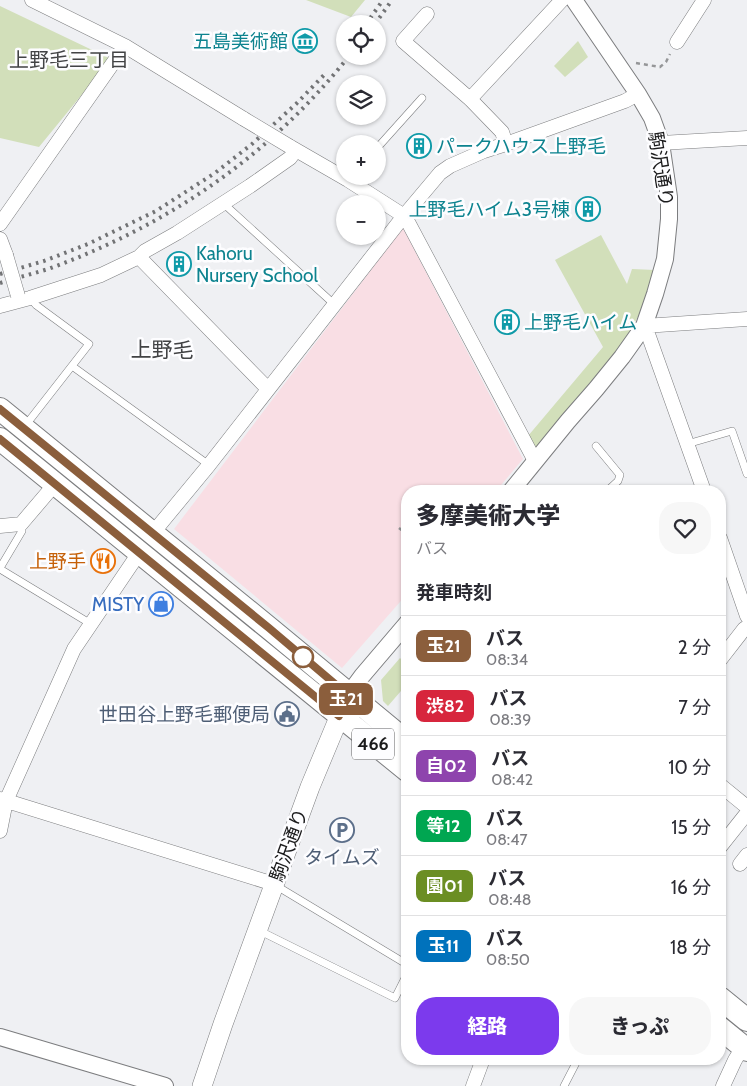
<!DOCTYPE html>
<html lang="ja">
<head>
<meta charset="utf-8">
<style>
  body { margin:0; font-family:Cabin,"Noto Sans JP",sans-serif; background:#f7f7f7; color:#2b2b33; height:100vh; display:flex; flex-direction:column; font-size:19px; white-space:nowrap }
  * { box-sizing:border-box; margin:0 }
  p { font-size:16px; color:#7c7c81 }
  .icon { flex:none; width:28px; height:28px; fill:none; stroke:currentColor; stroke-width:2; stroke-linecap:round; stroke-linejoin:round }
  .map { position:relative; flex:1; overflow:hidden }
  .sheet { position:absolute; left:401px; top:485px; width:325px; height:580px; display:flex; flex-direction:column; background:#fff; border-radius:20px; box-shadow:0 1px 4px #0004 }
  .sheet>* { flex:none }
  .badge { padding:0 10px; border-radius:8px; font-size:18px; line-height:32px }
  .buttons { position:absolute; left:336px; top:15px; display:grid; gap:10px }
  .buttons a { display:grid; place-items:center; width:50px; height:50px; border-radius:50%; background:#fff; box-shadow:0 1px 4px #0004; font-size:25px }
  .map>.badge { position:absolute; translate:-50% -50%; box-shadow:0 0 0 2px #fff }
  h2 { padding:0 15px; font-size:19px; line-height:45px }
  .round { display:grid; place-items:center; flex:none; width:52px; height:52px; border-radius:20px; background:#f7f7f7 }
  .overview { display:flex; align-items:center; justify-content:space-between; height:85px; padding:0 15px }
  h1 { font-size:24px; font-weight:800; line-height:38px }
  .action { display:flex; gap:10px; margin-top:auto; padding:10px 15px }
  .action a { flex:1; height:58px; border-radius:20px; background:#7c3aed; color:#fff; font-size:20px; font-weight:800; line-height:58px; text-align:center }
  .action a+a { background:#f7f7f7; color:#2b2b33 }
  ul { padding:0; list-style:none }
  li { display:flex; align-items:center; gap:15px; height:60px; padding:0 15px; border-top:1px solid #e1e1e2 }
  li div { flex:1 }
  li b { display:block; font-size:19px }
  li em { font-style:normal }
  li .badge { min-width:55px; font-weight:700; text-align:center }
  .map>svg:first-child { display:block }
</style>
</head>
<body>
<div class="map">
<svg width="747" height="1086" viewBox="0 0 747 1086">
  <rect width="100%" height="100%" fill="#eff0f3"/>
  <path fill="#f9dee4" d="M403,228l120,231 -27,32h-88l-1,103 -65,74 -168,-139z"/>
  <path fill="#d2dfba" d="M306,0h59l-14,17z
    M0,6l111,53 -72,88 -39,-9z
    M578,41l10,16 -23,20 -11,-11z
    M601,235l26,49 5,-15 23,1 -10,34 -29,52 -80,96 -8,-16 75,-89 -48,-87z
    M400,658l7,7v19l-19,22 -5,-5 -2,-21z"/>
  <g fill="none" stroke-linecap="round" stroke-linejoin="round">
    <defs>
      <path id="service" d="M378,147l44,-49
        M223,203l112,102
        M72,366l137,99
        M25,426l64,-82 -53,-39 -6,-7
        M687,444l45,-13 15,43
        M596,446l24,29 -2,6 -11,10
        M0,568l22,-37 -1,-7
        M0,569l91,55
        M275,885l133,80
        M258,930l137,68 13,-26
        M564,1086l14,-27"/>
      <path id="minor" d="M32,0l93,46 119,73
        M427,14l-24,27 67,58 32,33 4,12
        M677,42l27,-42
        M470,99l92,-99
        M661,143l86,-5
        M289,146l59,34 50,32 10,10 127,239
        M0,224l125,-178
        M0,239l6,16
        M139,257l129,132
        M0,306l30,-8 71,-23 38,-18 6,-6 32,-18 73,-47 40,-28 6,-8
        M704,491l-56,-157 -4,-8 103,-7
        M0,526l21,-2 34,-40
        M152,534l57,-69 194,-248 37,-44 10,-7 34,-15 22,-7 119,-43 13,-7
        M720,538l27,78
        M720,660l24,-31 3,-2
        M720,785l27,22
        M0,799l274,85
        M0,831l6,-30 68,-152 65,-96
        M720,847l27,-34
        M740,864l7,-9
        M473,1086l10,-27
        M723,1086l12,-26 8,-13"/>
      <path id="tertiary" d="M511,491l57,-70 28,-32 26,-32 22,-31 11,-32 10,-35 4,-40v-22l-8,-54 -9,-25 -14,-24 -64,-94
        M348,695l14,-19 46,-54
        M0,1037l165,49"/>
      <path id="secondary" d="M202,1086l21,-62 87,-237 35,-84"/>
      <path id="trunk" d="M0,409l269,219 139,115
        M0,439l408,332
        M720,998l27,22
        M720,1028l27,22"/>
    </defs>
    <use href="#service" stroke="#7c7d7f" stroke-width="8"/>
    <use href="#minor" stroke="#7c7d7f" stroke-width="15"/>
    <use href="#tertiary" stroke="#7c7d7f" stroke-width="18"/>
    <use href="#secondary" stroke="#7c7d7f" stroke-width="20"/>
    <use href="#trunk" stroke="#7c7d7f" stroke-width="24"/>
    <path stroke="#959698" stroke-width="2.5" stroke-dasharray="4 4" stroke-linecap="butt" d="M636,63l24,4 6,-5 4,-8
      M399,528l9,7"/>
    <use href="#service" stroke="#fff" stroke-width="7"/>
    <use href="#minor" stroke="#fff" stroke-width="14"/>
    <use href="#tertiary" stroke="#fff" stroke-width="16"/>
    <use href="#secondary" stroke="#fff" stroke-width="19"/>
    <use href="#trunk" stroke="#fff" stroke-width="22"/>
    <path stroke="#727375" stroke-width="4" stroke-dasharray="2.5 5" stroke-linecap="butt" d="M366,24l17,-24
      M375,24l17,-24
      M0,274l44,-13 44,-17 68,-33 59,-38 37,-29 44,-40 29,-30
      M0,283c16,-5 32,-9 48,-14 119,-43 222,-113 301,-213"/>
    <defs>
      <path id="minor-bridge" d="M244,119l45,27
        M6,255l12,41"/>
    </defs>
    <use href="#minor-bridge" stroke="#7c7d7f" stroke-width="15" stroke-linecap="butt"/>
    <use href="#minor-bridge" stroke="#fff" stroke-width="14"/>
  </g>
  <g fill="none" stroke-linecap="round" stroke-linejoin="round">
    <defs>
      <path id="line" d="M0,409l269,219 79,67 -9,21 -339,-277"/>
    </defs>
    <use href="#line" stroke="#fff" stroke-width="11"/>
    <use href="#line" stroke="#8b5e3c" stroke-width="8"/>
  </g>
  <defs>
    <symbol id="museum-ring" viewBox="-11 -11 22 22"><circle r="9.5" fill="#fdfdff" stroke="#0f9aa8" stroke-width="1.5"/><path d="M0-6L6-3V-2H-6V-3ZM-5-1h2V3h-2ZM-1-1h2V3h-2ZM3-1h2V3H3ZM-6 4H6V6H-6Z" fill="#0f9aa8"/></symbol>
    <symbol id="building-ring" viewBox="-11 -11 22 22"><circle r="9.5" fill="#fdfdff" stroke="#0f9aa8" stroke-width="1.5"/><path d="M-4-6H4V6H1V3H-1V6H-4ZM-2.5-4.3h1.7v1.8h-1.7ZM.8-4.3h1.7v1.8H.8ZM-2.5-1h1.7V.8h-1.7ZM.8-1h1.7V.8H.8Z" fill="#0f9aa8"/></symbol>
    <symbol id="restaurant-ring" viewBox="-11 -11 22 22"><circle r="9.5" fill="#fdfdff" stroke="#e8710a" stroke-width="1.5"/><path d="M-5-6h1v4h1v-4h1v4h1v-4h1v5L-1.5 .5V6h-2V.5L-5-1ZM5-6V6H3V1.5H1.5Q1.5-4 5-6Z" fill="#e8710a"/></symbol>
    <symbol id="shop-ring" viewBox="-11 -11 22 22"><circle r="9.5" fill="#fdfdff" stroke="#3f7fe0" stroke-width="1.5"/><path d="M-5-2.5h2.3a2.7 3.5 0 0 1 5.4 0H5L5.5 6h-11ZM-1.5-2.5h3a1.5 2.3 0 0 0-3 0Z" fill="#3f7fe0"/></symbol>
    <symbol id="civic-ring" viewBox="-11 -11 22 22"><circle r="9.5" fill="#fdfdff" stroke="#5c6f8a" stroke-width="1.5"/><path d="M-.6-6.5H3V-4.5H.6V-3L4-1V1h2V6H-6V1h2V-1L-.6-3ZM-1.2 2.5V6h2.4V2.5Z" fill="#5c6f8a"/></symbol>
    <symbol id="parking-ring" viewBox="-11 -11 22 22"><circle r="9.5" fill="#fdfdff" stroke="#5c6f8a" stroke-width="1.5"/><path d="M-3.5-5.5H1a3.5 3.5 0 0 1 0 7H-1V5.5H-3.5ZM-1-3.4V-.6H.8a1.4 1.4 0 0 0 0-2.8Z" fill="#5c6f8a"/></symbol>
  </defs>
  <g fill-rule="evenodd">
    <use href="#museum-ring" x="291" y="27" width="28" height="28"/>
    <use href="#building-ring" x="405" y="132" width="28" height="28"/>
    <use href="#building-ring" x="574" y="195" width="28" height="28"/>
    <use href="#building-ring" x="165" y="250" width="28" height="28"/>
    <use href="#building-ring" x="493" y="308" width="28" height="28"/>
    <use href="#restaurant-ring" x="89" y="547" width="28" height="28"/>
    <use href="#shop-ring" x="147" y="590" width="28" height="28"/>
    <use href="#civic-ring" x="273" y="700" width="28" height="28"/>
    <use href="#parking-ring" x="328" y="816" width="28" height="28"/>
  </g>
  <circle fill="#fff" stroke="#8b5e3c" stroke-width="2.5" cx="303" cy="657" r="10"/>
  <g text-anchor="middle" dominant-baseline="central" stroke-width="5" stroke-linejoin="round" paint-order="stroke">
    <rect fill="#fdfdff" stroke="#5f5f60" stroke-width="1" x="352" y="728.5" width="42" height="31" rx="4"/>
    <g font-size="18" font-weight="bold" fill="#1b1b1c">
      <text x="373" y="744">466</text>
    </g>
    <g font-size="19" fill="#0d838f" stroke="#fdfdff" text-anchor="start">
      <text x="288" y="41" text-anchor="end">五島美術館</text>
      <text x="436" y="146">パークハウス上野毛</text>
      <text x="570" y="209" text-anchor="end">上野毛ハイム3号棟</text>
      <text x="196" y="253">Kahoru<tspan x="196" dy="22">Nursery School</tspan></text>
      <text x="524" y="322">上野毛ハイム</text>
    </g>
    <g font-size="19" fill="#1b1b1c" stroke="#fdfdff">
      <text transform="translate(661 169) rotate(81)">駒沢通り</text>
      <text transform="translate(289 845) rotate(-70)">駒沢通り</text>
    </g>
    <g font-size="19" fill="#c56008" stroke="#fdfdff" text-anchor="end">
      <text x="86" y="561">上野手</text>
    </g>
    <g font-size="19" fill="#366cbe" stroke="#fdfdff" text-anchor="end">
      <text x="144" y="604">MISTY</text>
    </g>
    <g font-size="19" fill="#4e5e75" stroke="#fdfdff" text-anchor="end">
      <text x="270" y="714">世田谷上野毛郵便局</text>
      <text x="342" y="857" text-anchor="middle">タイムズ</text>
    </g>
    <g font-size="20" fill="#424345" stroke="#fdfdff">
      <text x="69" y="60">上野毛三丁目</text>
    </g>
    <g font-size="21" fill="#424345" stroke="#fdfdff">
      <text x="162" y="349">上野毛</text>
    </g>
  </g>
</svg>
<div class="buttons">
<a><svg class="icon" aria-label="locate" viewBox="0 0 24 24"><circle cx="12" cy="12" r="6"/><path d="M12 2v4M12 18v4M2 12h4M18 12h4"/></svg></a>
<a><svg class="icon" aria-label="layers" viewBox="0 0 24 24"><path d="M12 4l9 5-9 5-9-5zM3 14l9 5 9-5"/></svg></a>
<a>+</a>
<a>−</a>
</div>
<b class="badge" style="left:346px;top:699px;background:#8b5e3c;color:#fff">玉21</b>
<section class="sheet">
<div class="overview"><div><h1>多摩美術大学</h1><p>バス</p></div><a class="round"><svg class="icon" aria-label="heart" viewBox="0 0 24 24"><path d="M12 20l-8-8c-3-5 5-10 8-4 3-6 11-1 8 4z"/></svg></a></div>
<h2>発車時刻</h2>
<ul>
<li><span class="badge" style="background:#8b5e3c;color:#fff">玉21</span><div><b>バス</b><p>08:34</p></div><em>2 分</em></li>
<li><span class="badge" style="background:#d7263d;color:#fff">渋82</span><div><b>バス</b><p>08:39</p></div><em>7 分</em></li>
<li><span class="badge" style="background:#8e44ad;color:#fff">自02</span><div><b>バス</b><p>08:42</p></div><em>10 分</em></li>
<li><span class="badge" style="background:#00a651;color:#fff">等12</span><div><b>バス</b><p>08:47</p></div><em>15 分</em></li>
<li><span class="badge" style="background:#6b8e23;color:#fff">園01</span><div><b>バス</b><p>08:48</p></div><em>16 分</em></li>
<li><span class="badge" style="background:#0072bc;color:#fff">玉11</span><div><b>バス</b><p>08:50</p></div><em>18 分</em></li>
</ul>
<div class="action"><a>経路</a><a>きっぷ</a></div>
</section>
</div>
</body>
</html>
